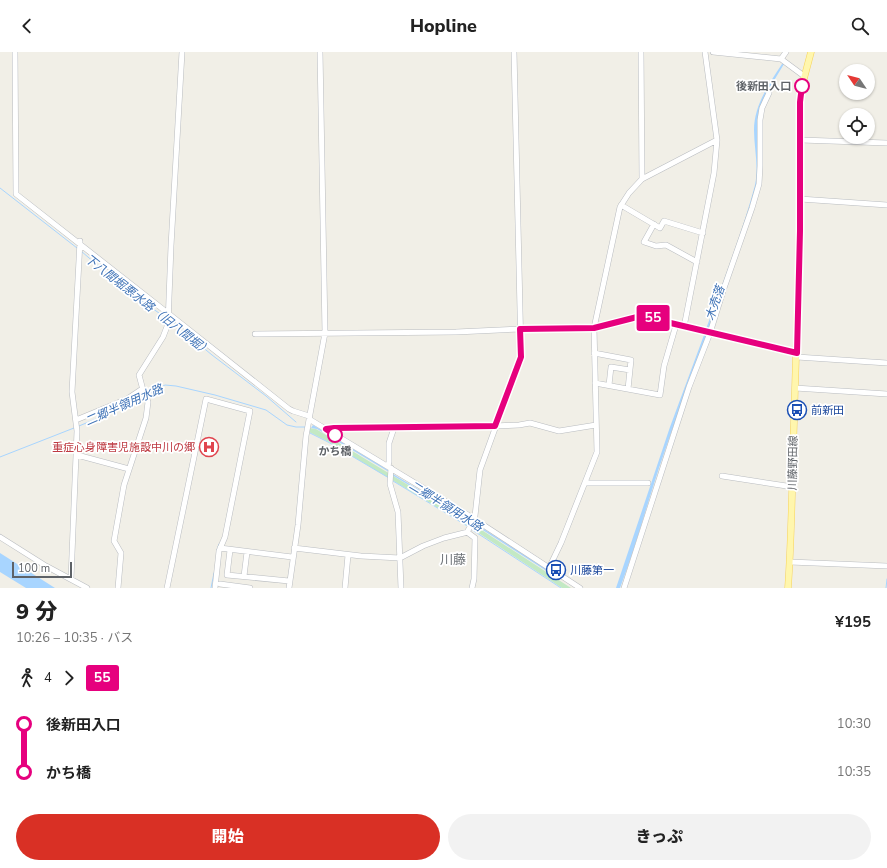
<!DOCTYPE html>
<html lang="ja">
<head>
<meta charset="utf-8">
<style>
  body { margin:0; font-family:"Nunito Sans","Noto Sans JP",sans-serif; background:#f2f2f2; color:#222; height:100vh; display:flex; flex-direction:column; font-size:15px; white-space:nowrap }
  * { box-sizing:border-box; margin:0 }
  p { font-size:13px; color:#767676 }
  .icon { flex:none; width:22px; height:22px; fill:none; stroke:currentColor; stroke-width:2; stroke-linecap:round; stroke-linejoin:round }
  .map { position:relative; height:536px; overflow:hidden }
  .panel { display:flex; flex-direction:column; background:#fff; flex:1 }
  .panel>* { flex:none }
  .badge { padding:0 8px; border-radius:3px; font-size:14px; line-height:26px }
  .needle { width:26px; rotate:305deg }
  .buttons { position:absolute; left:839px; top:12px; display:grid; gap:8px }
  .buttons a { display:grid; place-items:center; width:36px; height:36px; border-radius:50%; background:#fff; box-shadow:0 1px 3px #0004; font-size:20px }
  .scale { position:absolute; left:12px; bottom:10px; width:60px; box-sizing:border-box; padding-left:4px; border:2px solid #5e6267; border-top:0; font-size:11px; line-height:14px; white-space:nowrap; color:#5e6267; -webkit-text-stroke:3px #fff; paint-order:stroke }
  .map>.badge { position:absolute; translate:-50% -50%; box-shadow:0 0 0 2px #fff }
  .legs { display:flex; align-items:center; gap:6px; height:44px; padding:0 16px; font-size:13px }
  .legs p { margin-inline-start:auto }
  .summary { display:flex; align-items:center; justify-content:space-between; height:68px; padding:0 16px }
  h1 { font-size:22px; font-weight:800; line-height:30px }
  .button { display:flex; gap:8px; margin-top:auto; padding:8px 16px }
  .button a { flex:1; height:46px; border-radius:24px; background:#d93025; color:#fff; font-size:16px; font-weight:800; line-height:46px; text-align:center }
  .button a+a { background:#f2f2f2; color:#222 }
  ul { padding:0 16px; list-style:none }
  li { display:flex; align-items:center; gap:14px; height:48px; font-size:15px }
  li i { display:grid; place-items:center; width:6px; height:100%; margin:0 5px; background:currentColor }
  li i::after { content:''; width:10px; height:10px; margin:-5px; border:3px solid; border-radius:50%; background:#fff }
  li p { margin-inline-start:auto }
  li:first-child i { background:linear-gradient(#0000 50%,currentColor 0) }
  li:last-child i { background:linear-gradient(currentColor 50%,#0000 0) }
  header { display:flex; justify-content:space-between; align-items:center; height:52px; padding:0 16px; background:#fff; font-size:18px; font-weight:800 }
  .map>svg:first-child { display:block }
</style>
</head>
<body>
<header><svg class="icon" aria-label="back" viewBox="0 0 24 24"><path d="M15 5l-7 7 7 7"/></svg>Hopline<svg class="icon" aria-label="search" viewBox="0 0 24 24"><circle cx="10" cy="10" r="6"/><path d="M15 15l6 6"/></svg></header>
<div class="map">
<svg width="887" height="536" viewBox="0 0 887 536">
  <rect width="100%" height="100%" fill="#f1efe7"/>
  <path fill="#c3e9c4" d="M309,376l7,1 158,96 97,63h-9l-94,-62 -139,-84 -20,-10z"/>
  <path fill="#a8d5ff" d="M782,12h2l-17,28 -7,16 -3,25 2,31 -2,20 -48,146 -3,-1c17,-47 36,-96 49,-144 4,-18 -1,-37 -1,-55 0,-25 15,-46 28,-66z
    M704,283l3,1c-17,43 -33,88 -48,132 -13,40 -24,81 -39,120h-4l54,-161z
    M313,373l67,40 9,6v1l-72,-43 -6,-1z
    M393,422l78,47v1l-79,-47z
    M476,472l70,45 -1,1 -70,-45z
    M0,501l55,35h-29l-26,-16z"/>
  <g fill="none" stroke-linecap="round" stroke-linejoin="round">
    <path stroke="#a8d5ff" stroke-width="1" d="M0,136l77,60
      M81,199l44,38 41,29
      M171,269l41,34 54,41 30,26
      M148,342l17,-9 11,1 39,9 51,15 21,15 9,2h10
      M79,374l36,-15 28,-15
      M310,381l18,9 61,36
      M0,405l74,-29
      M393,429l76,46
      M471,477l90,59
      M217,498l2,-6
      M211,536l3,-15
      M886,536l1,-9"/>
    <defs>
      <path id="minor" d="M15,0l1,142 153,120
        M641,0l1,127
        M713,0l68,7 23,17
        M781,7l5,-7
        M801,88l86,3
        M800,147l87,6
        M621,153l39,23 4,-7 39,12
        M654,172l-10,18 12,4 10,-1 31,17
        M169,262l120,95 4,2 16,5
        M684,275l30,-154 3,-33 -12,-88
        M255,282l201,-2 64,-3 74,-1 47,-12 156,37
        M594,301l37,7 -3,29
        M797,305l90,6
        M595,331l65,12 4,-29 12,-41
        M609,333l2,-18 19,3
        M795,336l92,6
        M309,367l159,96 112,73
        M76,368l51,-21 15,-10
        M326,377l8,-1 161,-2 24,-1 11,-2 29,8 37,-6
        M77,403l52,14
        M388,414l1,-4v-19l5,-15
        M391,416l-1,16 8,28 3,76
        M722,424l71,11
        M585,431h63
        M474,467l1,-3 5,-46 41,-113v-4l-7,-301
        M0,485l46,29 41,22
        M220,496l72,9
        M294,496l67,8 39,2 23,-12 21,-8 24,-6
        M230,498l-3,25 62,6
        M790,510l97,4
        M549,516l12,-25 36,-91 -3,-124 26,-121 9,-14 13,-14 75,-39
        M244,524l3,-24
        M71,527l6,-148 -5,-39 8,-151
        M220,532l30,4
        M118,536l3,-35 -7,-12 10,-56 22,-67 2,-16 -5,-12 -4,-15 24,-38 5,-13 3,-78 11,-194
        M167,536l39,-189 44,12 -25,126 -6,14 -4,37
        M289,536l9,-63 8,-89 19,-103 -5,-281
        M345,536l3,-33
        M472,536l2,-9 1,-41 -8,-6 8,-13
        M624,536l65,-201 21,-54 13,-42 29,-83 7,-24 1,-18v-46l2,-12 7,-15"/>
      <path id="major" d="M788,536c4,-55 4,-111 6,-166 3,-107 8,-214 6,-320l2,-16 9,-34"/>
    </defs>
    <use href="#minor" stroke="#b9bcc0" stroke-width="6"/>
    <use href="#major" stroke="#f7d359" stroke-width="7"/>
    <use href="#minor" stroke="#fff" stroke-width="5"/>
    <use href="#major" stroke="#fff6ad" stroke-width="6"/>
  </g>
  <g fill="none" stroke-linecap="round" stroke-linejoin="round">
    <defs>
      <path id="line-1" d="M335,383l-9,-6 8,-1 161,-2 26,-69 -1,-28 74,-1 47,-12 156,37 3,-122v-129l2,-16"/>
    </defs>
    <use href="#line-1" stroke="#fff" stroke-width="9"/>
    <use href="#line-1" stroke="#e6007e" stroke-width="6"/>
  </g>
  <defs>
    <symbol id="bus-ring" viewBox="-11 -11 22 22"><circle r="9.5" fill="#fff" stroke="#1a4fb4" stroke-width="1.5"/><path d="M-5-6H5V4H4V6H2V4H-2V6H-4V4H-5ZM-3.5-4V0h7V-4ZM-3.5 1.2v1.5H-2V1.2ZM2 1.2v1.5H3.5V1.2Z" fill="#1a4fb4"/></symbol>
    <symbol id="hospital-ring" viewBox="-11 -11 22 22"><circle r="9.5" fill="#fff" stroke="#e0444e" stroke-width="1.5"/><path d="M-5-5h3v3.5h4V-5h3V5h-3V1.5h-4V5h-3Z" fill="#e0444e"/></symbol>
  </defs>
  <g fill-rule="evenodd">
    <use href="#bus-ring" x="786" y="347" width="22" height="22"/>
    <use href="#hospital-ring" x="198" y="384" width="22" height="22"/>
    <use href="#bus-ring" x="545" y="507" width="22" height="22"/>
  </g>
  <g fill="#fff" stroke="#e6007e" stroke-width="2">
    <circle cx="802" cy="34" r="7"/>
    <circle cx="335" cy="383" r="7"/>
  </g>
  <g text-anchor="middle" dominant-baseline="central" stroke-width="3.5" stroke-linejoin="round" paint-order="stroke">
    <g font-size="11" font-weight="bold" fill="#5e6267" stroke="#fff" text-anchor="end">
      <text x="791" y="34">後新田入口</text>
      <text x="335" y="399" text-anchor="middle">かち橋</text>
    </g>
    <g font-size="11" fill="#164399" stroke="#fff" text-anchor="start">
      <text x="811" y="358">前新田</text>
      <text x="570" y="518">川藤第一</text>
    </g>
    <g font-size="11" fill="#be3a42" stroke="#fff" text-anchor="end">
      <text x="195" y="395">重症心身障害児施設中川の郷</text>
    </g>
    <g font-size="11" fill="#5e6267" stroke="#fff">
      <text transform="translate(793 411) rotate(-89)">川藤野田線</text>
    </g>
    <g font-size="12" font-style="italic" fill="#3f73b7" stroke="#fff">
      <text transform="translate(715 251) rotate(-71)">木売落</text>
      <text transform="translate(148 253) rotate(38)">下八間堀悪水路（旧八間堀）</text>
      <text transform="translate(124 353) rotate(-24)">二郷半領用水路</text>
      <text transform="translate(446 454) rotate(32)">二郷半領用水路</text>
    </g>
    <g font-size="13" fill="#6f7479" stroke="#fff">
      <text x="453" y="508">川藤</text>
    </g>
  </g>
</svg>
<div class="buttons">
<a><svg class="needle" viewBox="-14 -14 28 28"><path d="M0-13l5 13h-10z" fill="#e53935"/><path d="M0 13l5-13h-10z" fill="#767676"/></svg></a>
<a><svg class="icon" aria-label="locate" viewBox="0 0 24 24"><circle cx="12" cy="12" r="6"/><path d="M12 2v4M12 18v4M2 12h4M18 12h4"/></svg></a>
</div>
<div class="scale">100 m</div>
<b class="badge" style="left:653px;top:266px;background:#e6007e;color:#fff">55</b>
</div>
<section class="panel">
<div class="summary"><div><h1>9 分</h1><p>10:26 – 10:35 · バス</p></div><b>¥195</b></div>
<div class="legs"><svg class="icon" aria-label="walk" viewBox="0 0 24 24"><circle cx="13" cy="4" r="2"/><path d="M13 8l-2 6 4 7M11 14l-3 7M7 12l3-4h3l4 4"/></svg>4<svg class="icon" aria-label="forward" viewBox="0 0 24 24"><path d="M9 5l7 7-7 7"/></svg><b class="badge" style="background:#e6007e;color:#fff">55</b></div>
<ul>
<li><i style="color:#e6007e"></i><b>後新田入口</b><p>10:30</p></li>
<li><i style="color:#e6007e"></i><b>かち橋</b><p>10:35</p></li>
</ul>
<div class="button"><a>開始</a><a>きっぷ</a></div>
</section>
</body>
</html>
